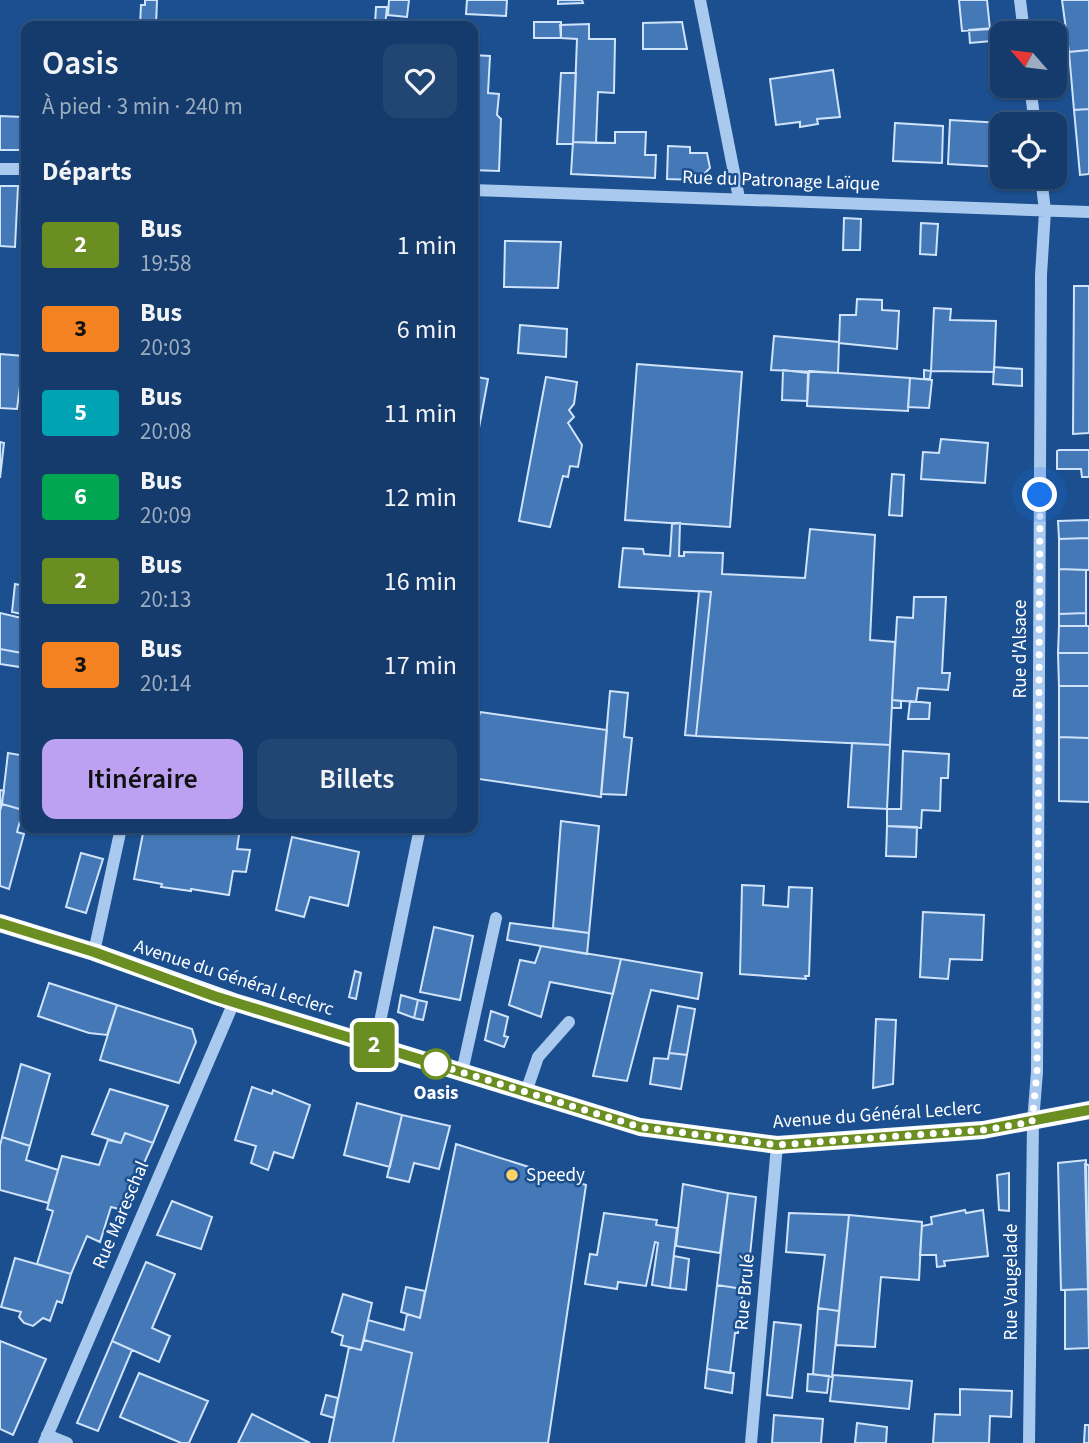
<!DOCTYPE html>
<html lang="fr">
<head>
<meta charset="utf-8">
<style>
  body { margin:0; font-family:"Source Sans 3",sans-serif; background:#214673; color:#f1f3f6; height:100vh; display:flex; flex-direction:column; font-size:26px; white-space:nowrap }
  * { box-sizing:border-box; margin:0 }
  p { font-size:23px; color:#9dadc1 }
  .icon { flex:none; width:38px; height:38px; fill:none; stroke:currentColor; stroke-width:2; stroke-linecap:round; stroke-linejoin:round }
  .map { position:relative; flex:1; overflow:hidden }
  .side { position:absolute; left:21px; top:21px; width:457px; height:812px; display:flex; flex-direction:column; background:#143b6b; border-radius:14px; box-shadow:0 2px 5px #0004,0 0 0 2px #33557e }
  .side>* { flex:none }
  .badge { padding:0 14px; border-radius:5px; font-size:24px; line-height:46px }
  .needle { width:46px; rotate:298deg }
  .tools { position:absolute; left:990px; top:21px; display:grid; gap:14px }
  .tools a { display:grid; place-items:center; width:77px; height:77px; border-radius:14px; background:#143b6b; box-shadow:0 2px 5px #0004,0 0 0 2px #33557e; font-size:35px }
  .you { position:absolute; width:35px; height:35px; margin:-18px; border:5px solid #fff; border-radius:50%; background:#1a73e8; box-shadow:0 0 0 10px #1a73e833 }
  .map>.badge { position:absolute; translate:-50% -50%; box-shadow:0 0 0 4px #fff }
  h2 { padding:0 21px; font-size:26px; line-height:63px }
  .round { display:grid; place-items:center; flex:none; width:74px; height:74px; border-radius:14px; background:#214673 }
  .head { display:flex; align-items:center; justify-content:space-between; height:119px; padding:0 21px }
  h1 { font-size:33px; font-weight:600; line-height:52px }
  .cta { display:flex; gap:14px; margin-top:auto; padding:14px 21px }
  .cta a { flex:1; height:80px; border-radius:14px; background:#bca0f2; color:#111; font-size:28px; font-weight:600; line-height:80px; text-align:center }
  .cta a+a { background:#214673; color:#f1f3f6 }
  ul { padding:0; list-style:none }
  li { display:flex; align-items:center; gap:21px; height:84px; padding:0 21px }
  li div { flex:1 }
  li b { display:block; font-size:26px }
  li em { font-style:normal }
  li .badge { min-width:77px; font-weight:700; text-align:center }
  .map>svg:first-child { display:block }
</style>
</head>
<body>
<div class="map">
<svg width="1089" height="1443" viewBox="0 0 1089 1443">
  <rect width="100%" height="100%" fill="#1b4f8f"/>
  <path fill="#4478b7" stroke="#cfe3fa" stroke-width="2" d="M145,0h12l-1,26h-16l1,-21h4z
    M389,0h20l-2,17 -19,-2z
    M467,0h40l-1,16 -40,-2z
    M558,0h24l1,3 -25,1z
    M959,0h28l3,29 -28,2z
    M1062,0h27v50l-20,2z
    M376,7h11l-2,19h-14v-2h4z
    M534,22h27v16h-27z
    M682,22l5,27h-44v-26z
    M589,24v15h26l-1,54 -16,-1 -2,51 -23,-1 4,-103 -16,-1 -1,-13z
    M1006,27l1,6h-4v7l-33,3 -1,-13z
    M1089,50v59l-15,1 -5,-58z
    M473,55l17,1 -2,37 11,1 -2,21 4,4 -2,52 -27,-1z
    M833,70l7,47 -23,2 1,5 -18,3v-5l-24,3 -6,-46z
    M561,73h15l-3,71h-16z
    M24,103h2v48l-5,-1z
    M1089,109v65l-9,1 -6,-65z
    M0,116l23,1 -2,33h-21z
    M950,120l52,3 14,-2v3h-13l-2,43 -53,-3z
    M895,123l48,3 -1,37 -49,-2z
    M615,132h31l-1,23h11l-1,23 -84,-4 2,-32 42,1z
    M668,146l22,1v6h17l3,15 -12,12 -31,-1z
    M0,186h18l-3,61 -15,-1z
    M844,218l17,1 -1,31h-17z
    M921,223l17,1 -2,31 -16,-1z
    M505,241l56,1 -3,46 -54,-1z
    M1074,286h15v147l-16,1z
    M857,299l25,1v10l17,1 -2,38 -58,-6 1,-28h16z
    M934,308l17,1 -1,11 46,1 -2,51 -63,-1z
    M520,325l47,4 -1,28 -48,-4z
    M774,336l65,6 -1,31 -67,-3z
    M0,354l24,2 -7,53 -17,-1z
    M637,364l105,8 -12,155 -105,-7z
    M994,367l28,2v17l-29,-2z
    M783,370l25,3 -1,28 -25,-1z
    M924,370l7,1 -1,8h-6z
    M809,371l101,7 -2,33 -101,-5z
    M472,376l16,3 -16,87z
    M546,377l31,5 -3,22 -5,6 5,7 -6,6 14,22 -4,22 -8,-1 -2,11 -5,-1 -13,51 -31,-6z
    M910,378l22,2 -3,28 -21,-1z
    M941,439l47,4 -3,40 -64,-4 2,-27 16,1z
    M0,442l4,1 -4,35z
    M1059,450h30v27h-7l-1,-8h-24v-18z
    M892,474l12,1 -2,41 -13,-1z
    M1089,520v18l-30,1 -1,-18z
    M680,523l-1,33h5v-4l39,1 -1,21 83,4 5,-49 65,6 -5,105 25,2 -5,103 -194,-9 15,-144 -92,-5 4,-39 20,1 1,5 26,2 2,-32z
    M1089,538v32l-30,-1v-30z
    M1059,569l27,1v43l-27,1z
    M15,584l11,2v29l-14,-3z
    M699,591l12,1 -15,144 -11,-1z
    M914,597h32l-4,76h8l-2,17 -30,-2 -2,14 -24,-2 5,-83 16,1z
    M0,613l26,6 -4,34 -22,-4z
    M1086,613v13h-27v-12z
    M1059,626h30v27h-31z
    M0,649l22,4 -2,14 -20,-3z
    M1058,653h31v33h-30z
    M1059,686h30v52l-30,-1z
    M610,691l18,2 -4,44 8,1 -6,57 -25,-1z
    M892,700l9,1v7h-9z
    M910,701l20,2 -1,16h-21z
    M480,712l127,18 -6,67 -129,-19v-28z
    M1059,737l30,1v64l-30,-1z
    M852,743l38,2 -3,64 -39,-2z
    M903,751l46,3 -1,24h-7l-1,33 -18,-1 -1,18 -34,-2v-17h14z
    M8,753l18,3v55l-24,-7z
    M0,790l4,1 -4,20z
    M2,804l21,6 -6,22 7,2 -15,55 -9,-3v-75z
    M561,821l38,5 -10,107 -36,-5z
    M887,826l30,1 -1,30 -30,-1z
    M144,828h96l-3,21 13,1 -4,22 -13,-1 -4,24 -38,-6v2l-30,-4 1,-3 -28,-5z
    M292,837l67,15 -11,54 -38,-9 -6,20 -28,-7z
    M81,853l22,6 -17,54 -20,-6z
    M742,885l22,1 -1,19 25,2 1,-20 23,1 -3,88h-4l1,3 -66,-5z
    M923,912l61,3 -2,45 -32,-1 -2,20 -28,-2z
    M510,923l79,10 -2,21 -80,-14z
    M434,927l39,9 -13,64 -40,-8z
    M541,946l80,13 -8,35 -63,-12 -9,35 -32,-12 11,-45 15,3z
    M621,959l81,14 -4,26 -47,-9 -24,91 -34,-5z
    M355,971l6,2 -5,26 -7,-2z
    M49,983l68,22 -10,30 -18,-2 -51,-17z
    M401,995l17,5 -4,18 -16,-6z
    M418,1000l9,2 -4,18 -9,-2z
    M117,1005l75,24 4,13 -17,41 -79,-23z
    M678,1006l17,3 -8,46 -18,-2z
    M491,1011l17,6 -4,19 4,1 -4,10 -19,-7z
    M876,1019l20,1 -3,64 -20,4z
    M669,1053l18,2 -6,34 -31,-5 4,-26 14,1z
    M21,1064l29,10 -20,72 -28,-9z
    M252,1087l20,7 1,-4 37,15 -17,53 -19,-6 -6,18 -17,-7 5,-17 -21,-6z
    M110,1089l58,17 -15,37 -28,-10 -4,10 -29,-9z
    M357,1103l45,12 -12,52 -46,-12z
    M402,1115l48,11 -11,43 -25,-6 -5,19 -22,-5z
    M125,1133l28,10 -30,67 -12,-3 -11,35 -13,-6 -16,38 -34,-10 16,-53 -6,-2 15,-53 37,9 9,-25 13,3z
    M2,1137l28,9 -4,14 32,10 -10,33 -48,-13v-44z
    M456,1144l130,41 -38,258h-155l19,-90 -48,-13 4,-20 36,10 3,-16 13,4z
    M1086,1160l2,129 -27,1 -3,-127z
    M1085,1164l4,1v124h-1z
    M1009,1173v38l-10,-1 -2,-35z
    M683,1184l45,9 -8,60 -44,-7z
    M728,1193l28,4 -6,58 -3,1 -4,33 -26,-4z
    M172,1201l40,16 -11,32 -44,-14z
    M965,1210l1,3 17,-3 5,46 -44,5 1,5 -8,1 -1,-12h-16l2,-29 10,-2 -1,-7z
    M604,1213l53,7 -1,5 21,3 -7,60 -18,-3 6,-42 -3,-1 -9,44 -28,-4 -1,7 -32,-5 5,-30 7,1z
    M789,1213l60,2 -10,96 -21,-3 7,-53 -39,-3z
    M849,1215l73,7 -3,58 -38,-3 -6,70 -39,-2z
    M674,1256l15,3 -3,31 -16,-2z
    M15,1258l56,16 -9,29 -5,-2 -7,20 -7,-3 -10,8 -9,-3 -5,-6 2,-5 -20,-5z
    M146,1262l29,12 -23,54 18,8 -11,26 -47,-21z
    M717,1285l26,4 -5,44h-3l-5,40 -23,-4z
    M406,1287l19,4 -5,27 -19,-6z
    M1088,1289l1,59 -24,1v-59z
    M343,1294l29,9 -11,47 -20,-5 2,-9 -11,-4z
    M818,1308l21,3 -7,66 -19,-3z
    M774,1322l27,3 -9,73 -25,-3z
    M364,1340l48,13 -19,90h-64l20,-96 12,3z
    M0,1341l46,18 -33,76 -13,-6z
    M112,1341l20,9 -34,81 -21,-8z
    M707,1369l27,4 -2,20 -27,-5z
    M139,1373l69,28 -19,42h-8l-61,-26z
    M808,1374l21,2 -2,17 -20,-2z
    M833,1375l79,6 -3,28 -79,-8z
    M960,1389l52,2 -1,26 -21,-1 -1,27h-56l2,-29 25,1z
    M326,1395l12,3 -4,20 -13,-4z
    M252,1414l58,29h-72z
    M774,1415l49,4 -2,24h-49z
    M857,1423l30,4 -1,16h-31z
    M1085,1425h4v18h-5z"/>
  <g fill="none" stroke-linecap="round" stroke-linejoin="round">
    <path stroke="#a9c9ee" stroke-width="12" d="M700,0l39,198
      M1020,0l4,33
      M1030,86l5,38
      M0,169h26
      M472,190l617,22
      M94,952l27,-124
      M375,1046l45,-218
      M462,1072l34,-154
      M526,1092l12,-35 31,-35
      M47,1435l20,8
      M44,1443l190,-441
      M751,1443l26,-298
      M1029,1443l4,-321 4,-50 4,-797 4,-64 -4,-34"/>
    <path stroke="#f0f6ff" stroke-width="18" d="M0,923l94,29 140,50 406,125 137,18 206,-15 106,-20"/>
  </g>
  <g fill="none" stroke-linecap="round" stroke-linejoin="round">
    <defs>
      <path id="line" d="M0,923l94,29 120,44 426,131 137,18 206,-15 106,-20"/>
    </defs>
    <use href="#line" stroke="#fff" stroke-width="16"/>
    <use href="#line" stroke="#6b8e23" stroke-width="10"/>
    <path stroke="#fff" stroke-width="7" stroke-dasharray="0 12.6" d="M436,1064l-4,-1 208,64 137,18 206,-15 49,-8 5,-50 3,-577"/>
  </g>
  <circle fill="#fff" stroke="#6b8e23" stroke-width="3.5" cx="436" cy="1064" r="14"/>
  <circle fill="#ffd166" stroke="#1b4f8f" stroke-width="2.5" cx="512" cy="1175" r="7"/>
  <g text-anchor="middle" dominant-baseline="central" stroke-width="5" stroke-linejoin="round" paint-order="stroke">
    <g font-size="19" fill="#fff" stroke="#1b4f8f">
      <text transform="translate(781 181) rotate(2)">Rue du Patronage Laïque</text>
      <text transform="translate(1020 649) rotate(-90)">Rue d'Alsace</text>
      <text transform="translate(234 978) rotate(18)">Avenue du Général Leclerc</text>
      <text transform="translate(877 1115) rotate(-4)">Avenue du Général Leclerc</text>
      <text transform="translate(121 1215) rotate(-67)">Rue Mareschal</text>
      <text transform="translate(1011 1282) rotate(-90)">Rue Vaugelade</text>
      <text transform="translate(745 1292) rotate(-85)">Rue Brulé</text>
    </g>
    <g font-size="19" font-weight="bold" fill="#fff" stroke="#1b4f8f">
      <text x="436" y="1093">Oasis</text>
    </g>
    <g font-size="19" fill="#fff" stroke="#1b4f8f" text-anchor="start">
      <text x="526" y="1175">Speedy</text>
    </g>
  </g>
</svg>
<div class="tools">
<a><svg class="needle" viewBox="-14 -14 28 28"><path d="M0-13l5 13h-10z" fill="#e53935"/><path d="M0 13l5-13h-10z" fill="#9dadc1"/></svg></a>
<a><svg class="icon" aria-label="locate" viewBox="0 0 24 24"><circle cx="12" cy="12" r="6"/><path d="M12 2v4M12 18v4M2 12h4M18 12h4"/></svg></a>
</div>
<div class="you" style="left:1040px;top:495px"></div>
<b class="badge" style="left:374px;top:1045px;background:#6b8e23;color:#fff">2</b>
<section class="side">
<div class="head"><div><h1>Oasis</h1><p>À pied · 3 min · 240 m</p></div><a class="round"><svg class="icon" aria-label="heart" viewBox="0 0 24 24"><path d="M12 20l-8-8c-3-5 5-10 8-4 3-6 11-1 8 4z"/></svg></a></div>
<h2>Départs</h2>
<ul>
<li><span class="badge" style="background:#6b8e23;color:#fff">2</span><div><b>Bus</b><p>19:58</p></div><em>1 min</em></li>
<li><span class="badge" style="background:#f58220;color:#111">3</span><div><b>Bus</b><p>20:03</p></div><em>6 min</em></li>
<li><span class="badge" style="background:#00a3b4;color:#fff">5</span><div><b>Bus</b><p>20:08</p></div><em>11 min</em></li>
<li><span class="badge" style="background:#00a651;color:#fff">6</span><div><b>Bus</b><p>20:09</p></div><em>12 min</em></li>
<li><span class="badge" style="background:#6b8e23;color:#fff">2</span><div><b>Bus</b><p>20:13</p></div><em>16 min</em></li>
<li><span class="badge" style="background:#f58220;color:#111">3</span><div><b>Bus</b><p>20:14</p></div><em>17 min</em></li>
</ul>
<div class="cta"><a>Itinéraire</a><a>Billets</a></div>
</section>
</div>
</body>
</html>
